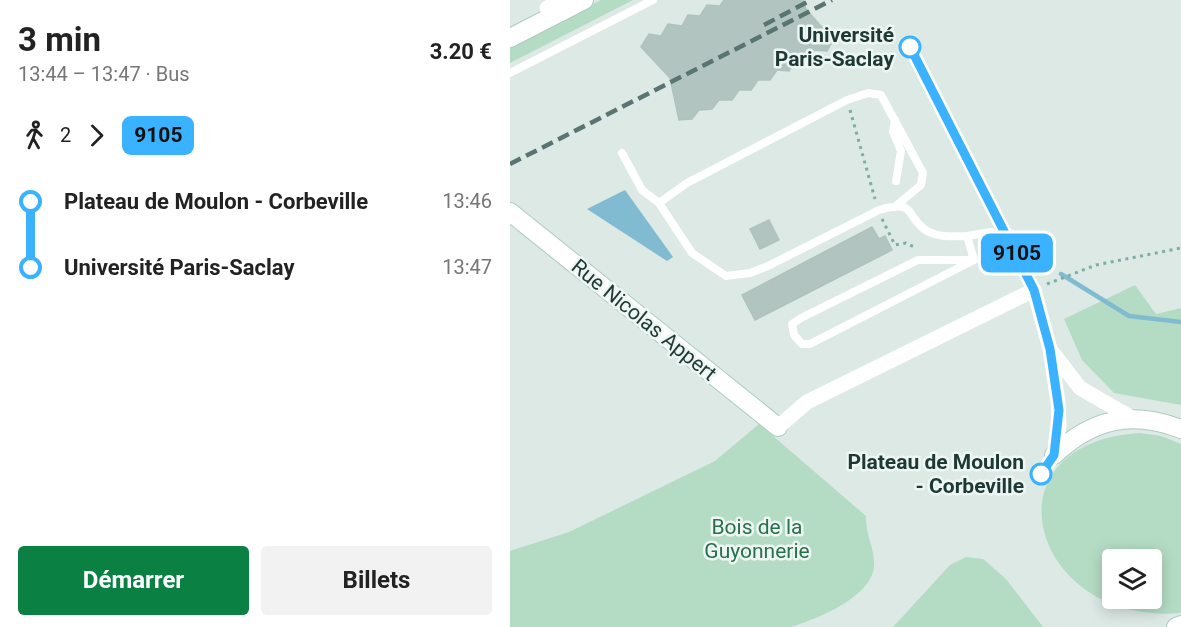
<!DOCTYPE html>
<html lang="fr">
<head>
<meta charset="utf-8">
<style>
  body { margin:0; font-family:Roboto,sans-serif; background:#f2f2f2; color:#222; height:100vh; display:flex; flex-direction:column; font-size:22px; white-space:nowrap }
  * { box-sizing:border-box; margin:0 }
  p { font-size:20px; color:#767676 }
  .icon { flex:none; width:33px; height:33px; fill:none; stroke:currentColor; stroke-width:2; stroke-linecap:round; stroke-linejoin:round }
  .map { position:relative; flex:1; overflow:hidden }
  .panel { display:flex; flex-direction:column; background:#fff; width:510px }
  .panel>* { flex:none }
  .badge { padding:0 12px; border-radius:9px; font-size:21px; line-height:39px }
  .tools { position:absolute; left:592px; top:549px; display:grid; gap:12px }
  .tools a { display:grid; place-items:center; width:60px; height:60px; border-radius:6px; background:#fff; box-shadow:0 3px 15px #0003; font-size:30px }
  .map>.badge { position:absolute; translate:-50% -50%; box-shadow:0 0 0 3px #fff }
  .legs { display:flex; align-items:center; gap:9px; height:66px; padding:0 18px; font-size:20px }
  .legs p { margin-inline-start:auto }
  .head { display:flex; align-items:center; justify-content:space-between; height:102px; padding:0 18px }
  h1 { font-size:33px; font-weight:700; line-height:45px }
  .button { display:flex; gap:12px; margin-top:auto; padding:12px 18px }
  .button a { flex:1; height:69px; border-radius:6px; background:#0b8043; color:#fff; font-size:24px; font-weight:700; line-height:69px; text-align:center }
  .button a+a { background:#f2f2f2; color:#222 }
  ul { padding:0 18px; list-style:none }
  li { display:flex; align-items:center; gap:21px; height:66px; font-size:22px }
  li i { display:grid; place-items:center; width:9px; height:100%; margin:0 8px; background:currentColor }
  li i::after { content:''; width:15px; height:15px; margin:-8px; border:4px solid; border-radius:50%; background:#fff }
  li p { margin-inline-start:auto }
  li:first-child i { background:linear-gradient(#0000 50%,currentColor 0) }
  li:last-child i { background:linear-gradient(currentColor 50%,#0000 0) }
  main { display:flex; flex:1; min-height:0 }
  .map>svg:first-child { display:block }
</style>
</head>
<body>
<main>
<section class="panel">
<div class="head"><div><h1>3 min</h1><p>13:44 – 13:47 · Bus</p></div><b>3.20 €</b></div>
<div class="legs"><svg class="icon" aria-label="walk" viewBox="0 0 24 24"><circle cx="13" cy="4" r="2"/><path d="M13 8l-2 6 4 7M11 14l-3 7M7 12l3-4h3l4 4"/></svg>2<svg class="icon" aria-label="forward" viewBox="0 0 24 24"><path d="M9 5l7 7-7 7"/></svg><b class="badge" style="background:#3bb2ff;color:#111">9105</b></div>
<ul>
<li><i style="color:#3bb2ff"></i><b>Plateau de Moulon - Corbeville</b><p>13:46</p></li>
<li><i style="color:#3bb2ff"></i><b>Université Paris-Saclay</b><p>13:47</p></li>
</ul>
<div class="button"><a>Démarrer</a><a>Billets</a></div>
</section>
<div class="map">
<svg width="671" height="627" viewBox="0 0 671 627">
  <rect width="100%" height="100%" fill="#dce9e5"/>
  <path fill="#b4dcc4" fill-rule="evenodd" d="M91,0h32l-123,63v-17z
    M625,285l21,29 25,-6v97l-67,-12 -32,-33 -18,-41z
    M249,424l107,92c-1,18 9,33 8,50 -2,31 -57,53 -83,61h-281v-76l59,-19 146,-71z
    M630,433l21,3 20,8v169c-149,14 -202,-170 -41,-180zM603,560h39v38h-39z
    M456,557l17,2 23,20 37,48h-150l57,-62z"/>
  <path fill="#81bbd2" d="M115,190l48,67 -6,4 -80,-52z"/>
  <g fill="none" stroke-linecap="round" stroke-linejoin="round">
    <path stroke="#81bbd2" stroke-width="4.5" d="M551,274l68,42 52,6"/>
  </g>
  <path fill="#b2c4bf" stroke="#afc3bd" stroke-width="1.5" d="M214,0h79l3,9 27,31 -6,11 -13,-1 -6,11 -13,-1 -6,11 -12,-1 -7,10h-12l-7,10h-12l-7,10h-13l-7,9 -13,1 -7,9 -13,1 -9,-42 -29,-31 8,-13 12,2 7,-12 14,2 6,-11 12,1 7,-11 13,1z
    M259,220l10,20 -19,9 -10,-20z
    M362,227l7,12 6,-3 7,14 -137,70 -13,-25z"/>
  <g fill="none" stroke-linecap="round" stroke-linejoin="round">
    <defs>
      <path id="secondary" d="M0,38l74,-38
        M0,212l268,215
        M544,455c38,-36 77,-45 127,-26
        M666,627l5,-2"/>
    </defs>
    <use href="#secondary" stroke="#afcac3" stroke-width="20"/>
    <path stroke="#7bafa5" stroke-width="3" stroke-dasharray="3 4.5" stroke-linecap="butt" d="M340,110l25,89
      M372,219l13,26 11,-2 10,5
      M537,284l49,-19 85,-17"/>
    <path stroke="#fff" stroke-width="8" d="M0,73l143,-73
      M385,120l-2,12 8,19 -5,30
      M112,153l20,37 17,13 33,50 34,23 24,-3 18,-7 111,-56c40,-12 25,9 50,22 12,6 25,4 38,4
      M149,203l28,-20 160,-83 21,-7 13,2 42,78 -2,12 -24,20
      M464,260h-56l-117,58 -9,6 2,11 8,9h8l164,-84 -7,-24 24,-4"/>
    <path stroke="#fff" stroke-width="15" d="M37,8l15,-8
      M543,353l27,35 52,30
      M268,427l29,-25 227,-112 16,59 8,53 1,23 -5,30"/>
    <use href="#secondary" stroke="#fff" stroke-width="18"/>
    <path stroke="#587571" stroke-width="4.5" stroke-dasharray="12 6" stroke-linecap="butt" d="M254,25l47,-25
      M0,164l322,-164"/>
  </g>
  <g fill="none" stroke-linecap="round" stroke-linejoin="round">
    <defs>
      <path id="line-1" d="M400,47l124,243 16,59 9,61 -5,45 -13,19"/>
    </defs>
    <use href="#line-1" stroke="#fff" stroke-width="14"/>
    <use href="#line-1" stroke="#3bb2ff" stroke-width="9"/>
  </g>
  <g fill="#fff" stroke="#3bb2ff" stroke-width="3">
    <circle cx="400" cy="47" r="10"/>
    <circle cx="531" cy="474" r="10"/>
  </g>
  <g text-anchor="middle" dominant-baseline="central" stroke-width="5" stroke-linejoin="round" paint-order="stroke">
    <g font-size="21" font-weight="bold" fill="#1e3935" stroke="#edf6f3" text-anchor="end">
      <text x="384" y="35">Université<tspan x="384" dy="24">Paris-Saclay</tspan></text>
      <text x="514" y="462">Plateau de Moulon<tspan x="514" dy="24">- Corbeville</tspan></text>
    </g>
    <g font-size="21" fill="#1e3935" stroke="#edf6f3">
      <text transform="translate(134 320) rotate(39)">Rue Nicolas Appert</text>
    </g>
    <g font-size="21" fill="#27714d" stroke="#edf6f3">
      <text x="247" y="527">Bois de la<tspan x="247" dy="24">Guyonnerie</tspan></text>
    </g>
  </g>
</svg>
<div class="tools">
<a><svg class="icon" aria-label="layers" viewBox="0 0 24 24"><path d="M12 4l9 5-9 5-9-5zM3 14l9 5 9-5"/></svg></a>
</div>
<b class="badge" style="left:507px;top:253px;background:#3bb2ff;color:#111">9105</b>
</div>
</main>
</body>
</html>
